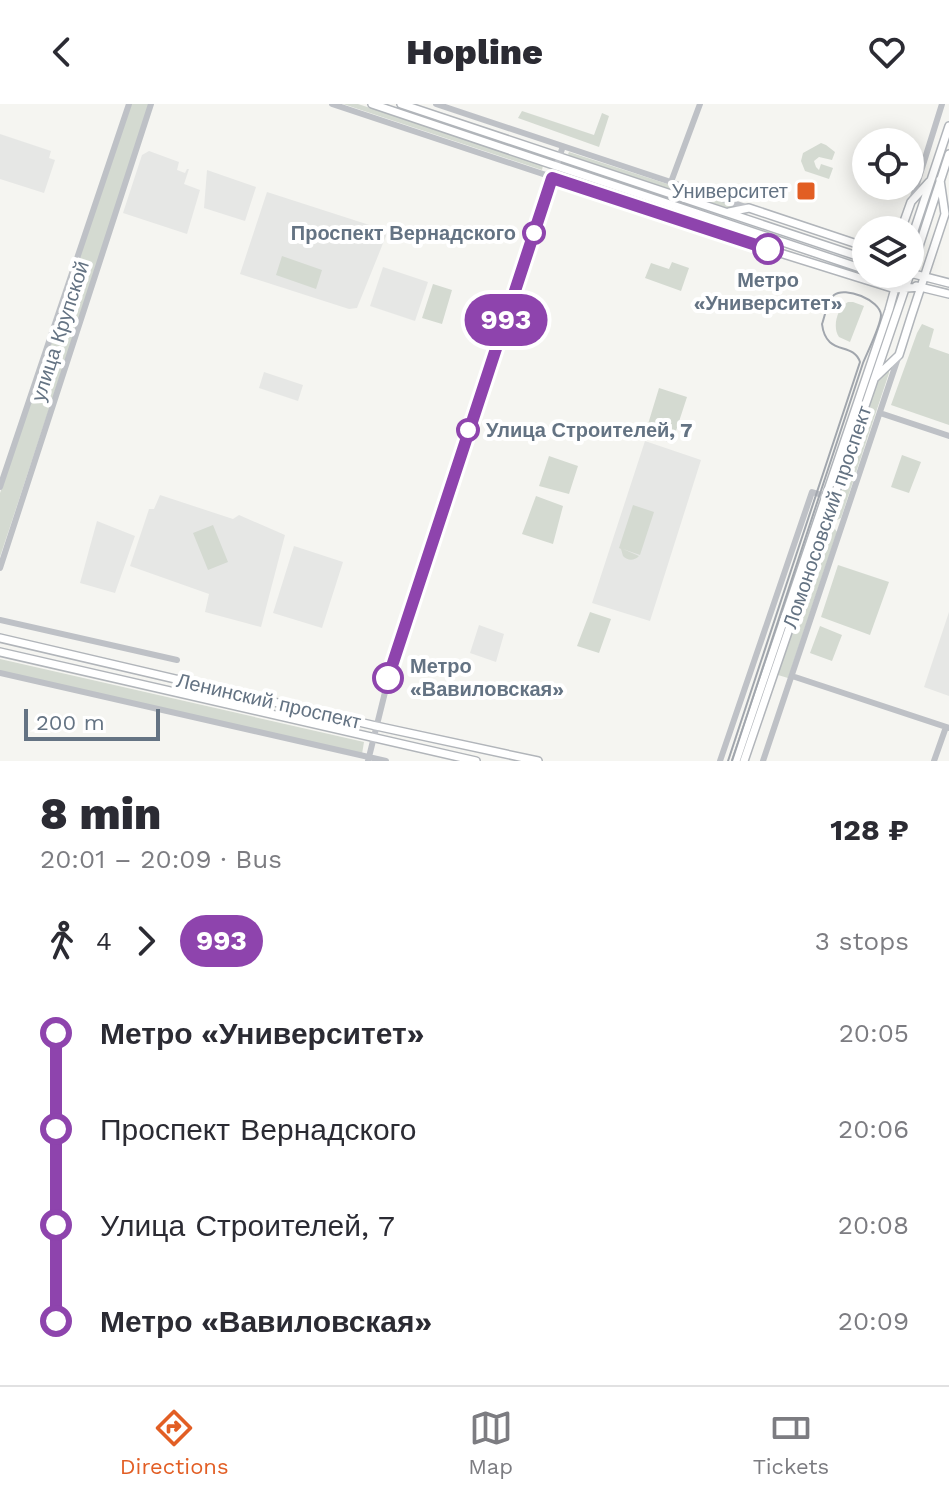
<!DOCTYPE html>
<html lang="en">
<head>
<meta charset="utf-8">
<style>
  body { margin:0; font-family:"Work Sans",sans-serif; background:#f2f2f3; color:#2b2b33; height:100vh; display:flex; flex-direction:column; font-size:30px; white-space:nowrap }
  * { box-sizing:border-box; margin:0 }
  p { font-size:26px; color:#7c7c81 }
  .icon { flex:none; width:44px; height:44px; fill:none; stroke:currentColor; stroke-width:2; stroke-linecap:round; stroke-linejoin:round }
  .map { position:relative; height:657px; overflow:hidden }
  .side { display:flex; flex-direction:column; background:#fff; flex:1 }
  .side>* { flex:none }
  .badge { padding:0 16px; border-radius:26px; font-size:28px; line-height:52px }
  .controls { position:absolute; left:852px; top:24px; display:grid; gap:16px }
  .controls a { display:grid; place-items:center; width:72px; height:72px; border-radius:50%; background:#fff; box-shadow:0 4px 20px #0003; font-size:40px }
  .scale { position:absolute; left:24px; bottom:20px; width:136px; box-sizing:border-box; padding-left:8px; border:4px solid #647383; border-top:0; font-size:22px; line-height:28px; white-space:nowrap; color:#647383; -webkit-text-stroke:6px #fff; paint-order:stroke }
  .map>.badge { position:absolute; translate:-50% -50%; box-shadow:0 0 0 4px #fff }
  .legs { display:flex; align-items:center; gap:12px; height:88px; padding:0 40px; font-size:26px }
  .legs p { margin-inline-start:auto }
  .headline { display:flex; align-items:center; justify-content:space-between; height:136px; padding:0 40px }
  h1 { font-size:44px; font-weight:800; line-height:60px }
  ul { padding:0 40px; list-style:none }
  li { display:flex; align-items:center; gap:28px; height:96px; font-size:30px }
  li i { display:grid; place-items:center; width:12px; height:100%; margin:0 10px; background:currentColor }
  li i::after { content:''; width:20px; height:20px; margin:-10px; border:6px solid; border-radius:50%; background:#fff }
  li p { margin-inline-start:auto }
  li:first-child i { background:linear-gradient(#0000 50%,currentColor 0) }
  li:last-child i { background:linear-gradient(currentColor 50%,#0000 0) }
  header { display:flex; justify-content:space-between; align-items:center; height:104px; padding:0 40px; background:#fff; font-size:36px; font-weight:800 }
  .tab-bar { display:flex; justify-content:space-around; align-items:center; height:112px; border-top:2px solid #e1e1e2; background:#fff; font-size:22px; color:#7c7c81 }
  .tab-bar a { display:grid; justify-items:center; gap:4px }
  .tab-bar .active { color:#e25e24 }
  .map>svg:first-child { display:block }
</style>
</head>
<body>
<header><svg class="icon" aria-label="back" viewBox="0 0 24 24"><path d="M15 5l-7 7 7 7"/></svg>Hopline<svg class="icon" aria-label="heart" viewBox="0 0 24 24"><path d="M12 20l-8-8c-3-5 5-10 8-4 3-6 11-1 8 4z"/></svg></header>
<div class="map">
<svg width="949" height="657" viewBox="0 0 949 657">
  <rect width="100%" height="100%" fill="#f5f5f1"/>
  <path fill="#e6e7e5" d="M0,30l51,17 -2,7 6,2 -11,33 -44,-14z
    M149,47l30,11 -2,8 8,3 2,-4h2l-5,15 16,6 -13,44 -64,-21 19,-58z
    M207,66l49,17 -11,34 -41,-13z
    M267,88l121,39 -31,77 -8,1 -109,-35z
    M383,163l45,15 -13,39 -45,-15z
    M264,268l39,13 -5,16 -39,-13z
    M645,337l56,19 -51,161 -58,-18z
    M160,391l73,24 6,-4 46,20 -24,92 -56,-15 4,-18 -79,-28 19,-57h5z
    M97,417l38,15 -20,57 -35,-10z
    M294,442l49,16 -21,66 -49,-15z
    M949,508v84l-25,-9z
    M479,521l25,9 -8,28 -26,-9z"/>
  <path fill="#d4dad1" d="M131,0h19l-150,453v-64z
    M343,0h15l185,61 -1,5z
    M522,7l72,24 8,-22 7,3 -10,31 -81,-29z
    M821,39l5,2 9,7 -3,8 -13,-3 -5,4 2,6 3,3 2,-6 12,4 -4,11 -24,-8 -4,-10 2,-8z
    M569,48l166,54 -1,3h-6l-158,-53 -2,-2z
    M563,69l3,1 161,53 -1,4 -162,-53 -3,-2z
    M282,152l40,14 -6,19 -40,-14z
    M672,158l17,6 -8,23 -36,-13 6,-15 18,6z
    M433,180l19,6 -10,34 -20,-6z
    M848,198h5l11,4 -14,36 -11,-5c-7,-10 -2,-29 9,-35z
    M922,220l12,5 -5,18 20,7v71l-58,-20 26,-72z
    M889,266v3l-48,145 -6,3 -3,-6 6,-18h2l27,-81 -2,-1 12,-36z
    M659,284l28,9 -15,46 -27,-9z
    M902,351l19,7 -12,31 -18,-6z
    M549,352l29,10 -9,28 -30,-8z
    M536,392l27,10 -10,38 -31,-10z
    M633,401l21,7 -14,43 -17,-6 16,7c-5,5 -11,5 -16,0l-2,-7 -2,-1z
    M213,421l15,37 -20,8 -15,-37z
    M833,422l4,6 -49,146 -10,-3 49,-146z
    M838,461l51,17 -19,53 -49,-18z
    M590,508l21,7 -12,34 -22,-7z
    M820,522l22,9 -10,26 -22,-8z
    M0,555l364,83 -2,12 -362,-83z"/>
  <g fill="none" stroke-linecap="round" stroke-linejoin="round">
    <defs>
      <path id="major" d="M372,0l494,166
        M401,0l465,155
        M729,108l20,-4 117,39
        M726,120l19,18 150,47 25,-2
        M901,126l10,-28 18,-20
        M910,139l39,-117
        M910,169l39,10
        M879,170l21,7
        M910,170l39,-120
        M916,182l33,8
        M876,273l23,-22 12,-38 34,-103 -5,-34
        M0,534l376,88 162,35
        M0,548l476,109
        M736,657l153,-451 10,-36
        M744,657l166,-487"/>
    </defs>
    <use href="#major" stroke="#b1b5ba" stroke-width="10"/>
    <path stroke="#bec1c6" stroke-width="6" d="M332,0l410,136
      M436,0l313,104
      M671,78l29,-78
      M912,96l30,-96
      M880,309l69,23
      M0,383l129,-383
      M0,464l151,-464
      M0,516l177,40
      M0,569l386,88
      M792,572l157,52
      M368,657l25,-101 170,-514
      M720,657l92,-269 13,4
      M763,657l136,-406
      M934,657l12,-34"/>
    <use href="#major" stroke="#fff" stroke-width="7"/>
    <path stroke="#a1a6ad" stroke-width="2" d="M728,657l132,-399c-7,-21 -34,-5 -38,-38 3,-8 5,-23 12,-29 11,-9 46,5 47,20 0,10 -14,38 -18,48l-131,398"/>
  </g>
  <g fill="none" stroke-linecap="round" stroke-linejoin="round">
    <defs>
      <path id="line-1" d="M388,574l164,-500 216,71"/>
    </defs>
    <use href="#line-1" stroke="#fff" stroke-width="18"/>
    <use href="#line-1" stroke="#8e44ad" stroke-width="12"/>
  </g>
  <rect fill="#e25e24" stroke="#fff" stroke-width="3" x="796" y="77" width="20" height="20" rx="4"/>
  <g fill="#fff" stroke="#8e44ad" stroke-width="4">
    <circle cx="534" cy="129" r="10"/>
    <circle cx="768" cy="145" r="14"/>
    <circle cx="468" cy="326" r="10"/>
    <circle cx="388" cy="574" r="14"/>
  </g>
  <g text-anchor="middle" dominant-baseline="central" stroke-width="8" stroke-linejoin="round" paint-order="stroke">
    <g font-size="20" fill="#647383" stroke="#fff" text-anchor="end">
      <text x="788" y="87">Университет</text>
    </g>
    <g font-size="20" font-weight="bold" fill="#647383" stroke="#fff" text-anchor="start">
      <text x="516" y="129" text-anchor="end">Проспект Вернадского</text>
      <text x="768" y="176" text-anchor="middle">Метро<tspan x="768" dy="23">«Университет»</tspan></text>
      <text x="486" y="326">Улица Строителей, 7</text>
      <text x="410" y="562">Метро<tspan x="410" dy="23">«Вавиловская»</tspan></text>
    </g>
    <g font-size="20" fill="#647383" stroke="#fff">
      <text transform="translate(60 227) rotate(-72)">улица Крупской</text>
      <text transform="translate(827 413) rotate(-71)">Ломоносовский проспект</text>
      <text transform="translate(269 597) rotate(13)">Ленинский проспект</text>
    </g>
  </g>
</svg>
<div class="controls">
<a><svg class="icon" aria-label="locate" viewBox="0 0 24 24"><circle cx="12" cy="12" r="6"/><path d="M12 2v4M12 18v4M2 12h4M18 12h4"/></svg></a>
<a><svg class="icon" aria-label="layers" viewBox="0 0 24 24"><path d="M12 4l9 5-9 5-9-5zM3 14l9 5 9-5"/></svg></a>
</div>
<div class="scale">200 m</div>
<b class="badge" style="left:506px;top:216px;background:#8e44ad;color:#fff">993</b>
</div>
<section class="side">
<div class="headline"><div><h1>8 min</h1><p>20:01 – 20:09 · Bus</p></div><b>128 ₽</b></div>
<div class="legs"><svg class="icon" aria-label="walk" viewBox="0 0 24 24"><circle cx="13" cy="4" r="2"/><path d="M13 8l-2 6 4 7M11 14l-3 7M7 12l3-4h3l4 4"/></svg>4<svg class="icon" aria-label="forward" viewBox="0 0 24 24"><path d="M9 5l7 7-7 7"/></svg><b class="badge" style="background:#8e44ad;color:#fff">993</b><p>3 stops</p></div>
<ul>
<li><i style="color:#8e44ad"></i><b>Метро «Университет»</b><p>20:05</p></li>
<li><i style="color:#8e44ad"></i><span>Проспект Вернадского</span><p>20:06</p></li>
<li><i style="color:#8e44ad"></i><span>Улица Строителей, 7</span><p>20:08</p></li>
<li><i style="color:#8e44ad"></i><b>Метро «Вавиловская»</b><p>20:09</p></li>
</ul>
</section>
<nav class="tab-bar">
<a class="active"><svg class="icon" aria-label="directions" viewBox="0 0 24 24"><path d="M12 3l9 9-9 9-9-9zM9 14v-3h6M13 9l2 2-2 2"/></svg>Directions</a>
<a><svg class="icon" aria-label="map" viewBox="0 0 24 24"><path d="M3 6l6-2 6 2 6-2v14l-6 2-6-2-6 2zM9 4v14M15 6v14"/></svg>Map</a>
<a><svg class="icon" aria-label="tickets" viewBox="0 0 24 24"><path d="M3 7h18v10H3zM15 7v10"/></svg>Tickets</a>
</nav>
</body>
</html>
